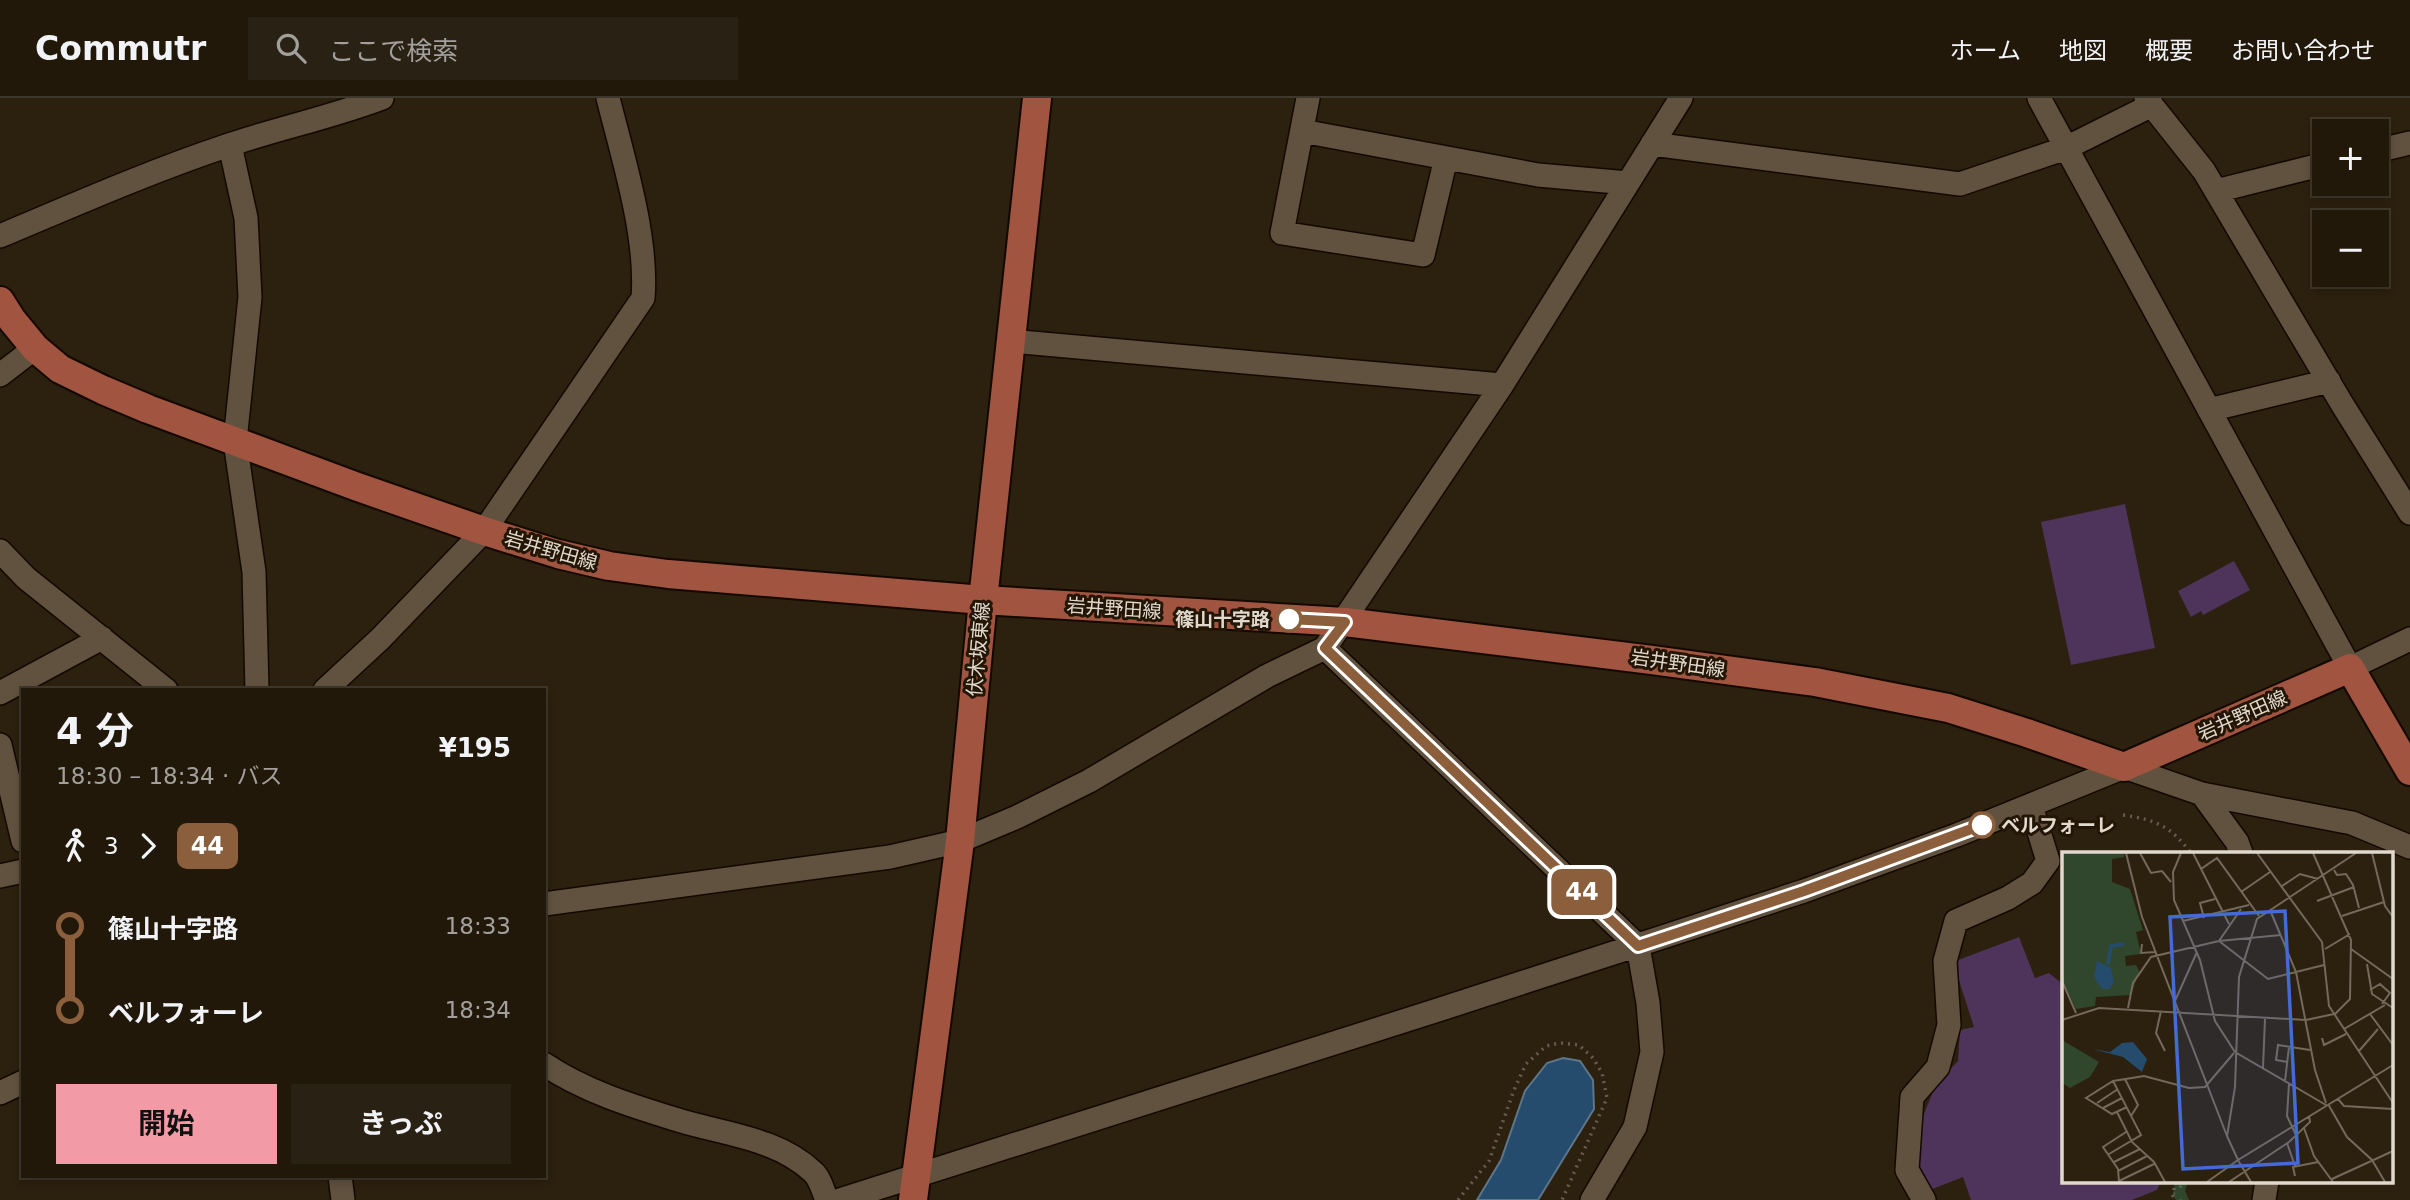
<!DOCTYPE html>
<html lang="ja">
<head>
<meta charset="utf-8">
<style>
  body { margin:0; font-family:"DejaVu Sans","Noto Sans JP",sans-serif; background:#292113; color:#f1f3f6; height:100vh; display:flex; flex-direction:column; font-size:26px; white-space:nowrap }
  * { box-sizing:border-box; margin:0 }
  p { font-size:23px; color:#a2a09c }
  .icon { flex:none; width:38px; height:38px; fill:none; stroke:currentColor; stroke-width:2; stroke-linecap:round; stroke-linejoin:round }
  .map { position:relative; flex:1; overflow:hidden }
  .sheet { position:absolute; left:21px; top:590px; width:525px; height:490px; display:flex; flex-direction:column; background:#21180a; border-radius:0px; box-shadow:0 4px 10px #0003,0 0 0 2px #3e372b }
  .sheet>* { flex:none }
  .badge { padding:0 14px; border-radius:10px; font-size:24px; line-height:46px }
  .fabs { position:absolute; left:2312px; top:21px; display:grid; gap:14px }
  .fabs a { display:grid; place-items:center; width:77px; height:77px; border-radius:0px; background:#21180a; box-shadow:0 4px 10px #0003,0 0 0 2px #3e372b; font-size:35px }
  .map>.badge { position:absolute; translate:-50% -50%; box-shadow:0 0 0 4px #fff }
  .legs { display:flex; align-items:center; gap:10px; height:77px; padding:0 35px; font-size:23px }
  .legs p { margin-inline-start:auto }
  .head { display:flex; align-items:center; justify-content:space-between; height:119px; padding:0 35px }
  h1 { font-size:38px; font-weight:700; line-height:52px }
  .primary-button { display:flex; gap:14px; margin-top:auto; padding:14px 35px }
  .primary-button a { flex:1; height:80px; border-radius:0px; background:#f39aa7; color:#111; font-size:28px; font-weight:700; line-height:80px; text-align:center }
  .primary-button a+a { background:#292113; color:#f1f3f6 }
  ul { padding:0 35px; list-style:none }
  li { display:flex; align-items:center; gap:24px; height:84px; font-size:26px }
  li i { display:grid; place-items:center; width:10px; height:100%; margin:0 9px; background:currentColor }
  li i::after { content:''; width:18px; height:18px; margin:-9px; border:5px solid; border-radius:50%; background:#21180a }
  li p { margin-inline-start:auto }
  li:first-child i { background:linear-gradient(#0000 50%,currentColor 0) }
  li:last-child i { background:linear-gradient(currentColor 50%,#0000 0) }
  header { display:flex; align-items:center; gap:42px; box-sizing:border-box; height:98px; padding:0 35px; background:#21180a; border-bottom:2px solid #3e372b }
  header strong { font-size:33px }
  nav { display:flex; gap:38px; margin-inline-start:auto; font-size:24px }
  .search { width:490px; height:63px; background:#292113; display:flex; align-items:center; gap:18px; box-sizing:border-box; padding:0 24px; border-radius:0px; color:#a2a09c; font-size:26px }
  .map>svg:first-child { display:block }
</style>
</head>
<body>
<header>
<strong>Commutr</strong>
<div class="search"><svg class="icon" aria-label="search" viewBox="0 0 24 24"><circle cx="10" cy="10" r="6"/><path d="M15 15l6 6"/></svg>ここで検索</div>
<nav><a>ホーム</a><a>地図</a><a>概要</a><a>お問い合わせ</a></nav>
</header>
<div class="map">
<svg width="2410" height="1102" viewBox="0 0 2410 1102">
  <defs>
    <pattern id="grass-dots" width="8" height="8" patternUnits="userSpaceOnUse" patternTransform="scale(1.75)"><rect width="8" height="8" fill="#30472e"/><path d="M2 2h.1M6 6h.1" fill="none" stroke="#4e614b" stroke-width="1.8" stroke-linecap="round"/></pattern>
  </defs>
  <rect width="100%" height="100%" fill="#2c200e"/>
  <path fill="url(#grass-dots)" d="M2175,1083h13l-3,10 4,9h-13l-3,-4z"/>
  <path fill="#254b6d" stroke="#5d768a" stroke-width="2" d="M1563,960l17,3 13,19 1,29 -56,91h-61l24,-40 24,-69 22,-28z"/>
  <path fill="#4e335a" d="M2125,406l30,144 -84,17 -30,-143z
    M2234,463l16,29 -47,25 -2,-4 -10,6 -13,-26z
    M2019,839l16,41 14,-5 15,12v196h97l-4,9 -25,10h-161l-8,-23 -38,15 -8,-35 1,-28 18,-45 22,-23 2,-31 14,-3 -21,-65z"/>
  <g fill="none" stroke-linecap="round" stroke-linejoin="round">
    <defs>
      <path id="minor" d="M1308,0l-26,135 141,22 23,-97
        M2039,0l311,570 60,-29
        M2146,0l58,73 138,233 68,109
        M1302,33l236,44 90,8
        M1652,46l308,40 106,-36 86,-43
        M230,47l16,73 4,79 -15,144 19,131 3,118
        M2376,53l34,-8
        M2216,93l108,-27
        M0,138c76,-32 151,-65 229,-91 50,-17 103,-28 153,-47
        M1010,243l492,44
        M0,277l35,-27
        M2209,312l120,-29
        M0,453l26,27 140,112
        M1325,550l313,298 10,57 4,49 -17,75 -43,73
        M325,592l55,-51 104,-108 159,-233c5,-61 -20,-140 -35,-200
        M0,595l102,-55
        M0,647l23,96
        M2202,696l35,48 4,11
        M0,778l23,-5
        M544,806l346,-47 70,-16 57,-24 72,-36 178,-105 58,-28 177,-263 179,-287
        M544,966c40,27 88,42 134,56 45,14 99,18 135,52 7,6 10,19 14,28
        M0,995l23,-11
        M340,1078l3,24
        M840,1102l601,-191 363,-118 153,-56 167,-68 78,27 150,29 58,24
        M1924,1102l-17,-30 5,-73 26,-30 11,-42 -4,-64 11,-40 52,-23 24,-15 16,-22 -17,-55
        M2264,1102l3,-19"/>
      <path id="major" d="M0,203l12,19 23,28 25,21 43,21 45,19 207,77 129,45 74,23 51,12 59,8 315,26 362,22 307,38 163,22 133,26 79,25 97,34 226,-99 60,103
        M913,1102l47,-359 23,-241 54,-502"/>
    </defs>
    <use href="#minor" stroke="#140900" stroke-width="26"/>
    <use href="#major" stroke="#140900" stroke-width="32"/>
    <path stroke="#675d4d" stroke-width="3.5" stroke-dasharray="2 5" stroke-linecap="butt" d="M2123,717c34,5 47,11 68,38
      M2175,1083l-2,15 3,4
      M1458,1102l31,-39 25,-71 12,-26 20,-18 14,-3 19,2 14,13 9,15 5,25 -45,102"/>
    <use href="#minor" stroke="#60523f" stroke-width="23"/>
    <use href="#major" stroke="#a15440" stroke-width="28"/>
  </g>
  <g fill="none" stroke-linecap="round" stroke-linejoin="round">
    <defs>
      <path id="line-1" d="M1289,521l56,3 -20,26 313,298 166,-55 178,-66"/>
    </defs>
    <use href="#line-1" stroke="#fff" stroke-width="16"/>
    <use href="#line-1" stroke="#8b5e3c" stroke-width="10"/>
  </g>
  <g fill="#fff" stroke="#8b5e3c" stroke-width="3.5">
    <circle cx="1289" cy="521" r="12"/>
    <circle cx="1982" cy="727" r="12"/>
  </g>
  <g text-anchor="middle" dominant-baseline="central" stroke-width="6" stroke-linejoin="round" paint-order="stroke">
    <g font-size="19" fill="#e1d9ce" stroke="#231605">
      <text transform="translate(551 452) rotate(16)">岩井野田線</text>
      <text transform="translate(1114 510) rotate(4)">岩井野田線</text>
      <text transform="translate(978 551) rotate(-85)">伏木坂東線</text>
      <text transform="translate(1678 565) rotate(8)">岩井野田線</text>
      <text transform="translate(2242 617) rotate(-24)">岩井野田線</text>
    </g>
    <g font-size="19" font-weight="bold" fill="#e1d9ce" stroke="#231605" text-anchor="end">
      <text x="1270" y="521">篠山十字路</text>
      <text x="2001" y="727" text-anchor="start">ベルフォーレ</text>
    </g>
  </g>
  <g transform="translate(2062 754)">
    <rect width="331" height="331" fill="#2c200e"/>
    <path d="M0,188l37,22 -9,15 -20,11 -8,-5z" fill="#30472e"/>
    <path d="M0,1h62v4l-12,2v23l18,7 13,41 -7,2 5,22 -16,2 1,10 10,-1 3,6 -8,24 -35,2 -1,9 -19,3 -14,-29z" fill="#30472e"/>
    <path d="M35,109l14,7 3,14 -5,7h-7l-8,-12zM71,190l14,17 -5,13 -19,-15 -31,-8 18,3 12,-9z" fill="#254b6d"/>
    <path fill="none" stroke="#254b6d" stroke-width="3.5" d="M46,112l3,-18 13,-2"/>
    <path fill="none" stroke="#746a5b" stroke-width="2" d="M64,1l16,64 85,219M78,1l11,20 11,-2 9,11M119,1l-8,19 1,28 26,60 15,61 20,31 91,53M131,1l36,71M195,1l65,89 7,64 64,97M251,1l38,87 -1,59 -15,15M310,1l13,53 8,11M139,17l16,-11 42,58M272,18l3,5 9,-1 7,11 6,23M220,34l18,-12 18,5M179,40l29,-20M255,49l37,-14M208,58l26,62 19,98 11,33M280,64l42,-14M142,66l-4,-15 15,-4M121,69l66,-16M157,89l49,38 56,-14M157,89l22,-32M80,92l-1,9 14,-1M263,97l25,-15M289,97l42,30M305,112l5,30 21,14M0,129l14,32M308,138l10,-6 10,9 -8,11M112,151l23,-51M66,156l5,-25 18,-26 68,-16 62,-6M99,159l-5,22 9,18M308,162l23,31M0,168l37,-12 207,12 28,-6M282,177l41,-24M260,186l2,7 22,-11M297,199l19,-22M225,210l-11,-2 2,-15 32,5M201,216l2,-50M63,227l13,26 -7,11M223,229l4,-34M227,232l-2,32 9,19M276,247l6,7 49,3M35,251l21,-14M266,252l19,33 25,23 13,22M65,255l-15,7 -26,-16 27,-17 31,-5 45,12 16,-1 29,-34M41,256l19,-10M55,260l15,30 22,20 11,20M242,276l10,28 19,26M225,291l8,23M47,302l32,-19 -28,-54M52,310l26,-13M56,319l29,-15M233,324l-2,-9 25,-5M270,327l61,-28M57,329l35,-17M57,330l-1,-13 -15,-22 23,-15M145,330l31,-22 -11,-24 8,-49 4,-110 18,-58 99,-66M167,330l60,-40 21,-20 -1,-6M189,330l-13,-22 155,-95"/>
    <path fill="#446ad6" fill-opacity="0.15" stroke="#446ad6" stroke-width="3.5" d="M223,59l13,252 -115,6 -13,-252z"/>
    <rect width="331" height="331" fill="none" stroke="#e1d9ce" stroke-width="3.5"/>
  </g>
</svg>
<div class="fabs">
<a>+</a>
<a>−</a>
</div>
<b class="badge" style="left:1582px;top:794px;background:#8b5e3c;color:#fff">44</b>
<section class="sheet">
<div class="head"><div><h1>4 分</h1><p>18:30 – 18:34 · バス</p></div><b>¥195</b></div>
<div class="legs"><svg class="icon" aria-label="walk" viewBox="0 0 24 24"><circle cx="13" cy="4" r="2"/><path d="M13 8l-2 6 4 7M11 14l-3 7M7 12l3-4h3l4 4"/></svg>3<svg class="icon" aria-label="forward" viewBox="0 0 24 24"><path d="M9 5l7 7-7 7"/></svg><b class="badge" style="background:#8b5e3c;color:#fff">44</b></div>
<ul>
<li><i style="color:#8b5e3c"></i><b>篠山十字路</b><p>18:33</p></li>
<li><i style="color:#8b5e3c"></i><b>ベルフォーレ</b><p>18:34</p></li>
</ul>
<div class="primary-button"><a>開始</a><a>きっぷ</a></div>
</section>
</div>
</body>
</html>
